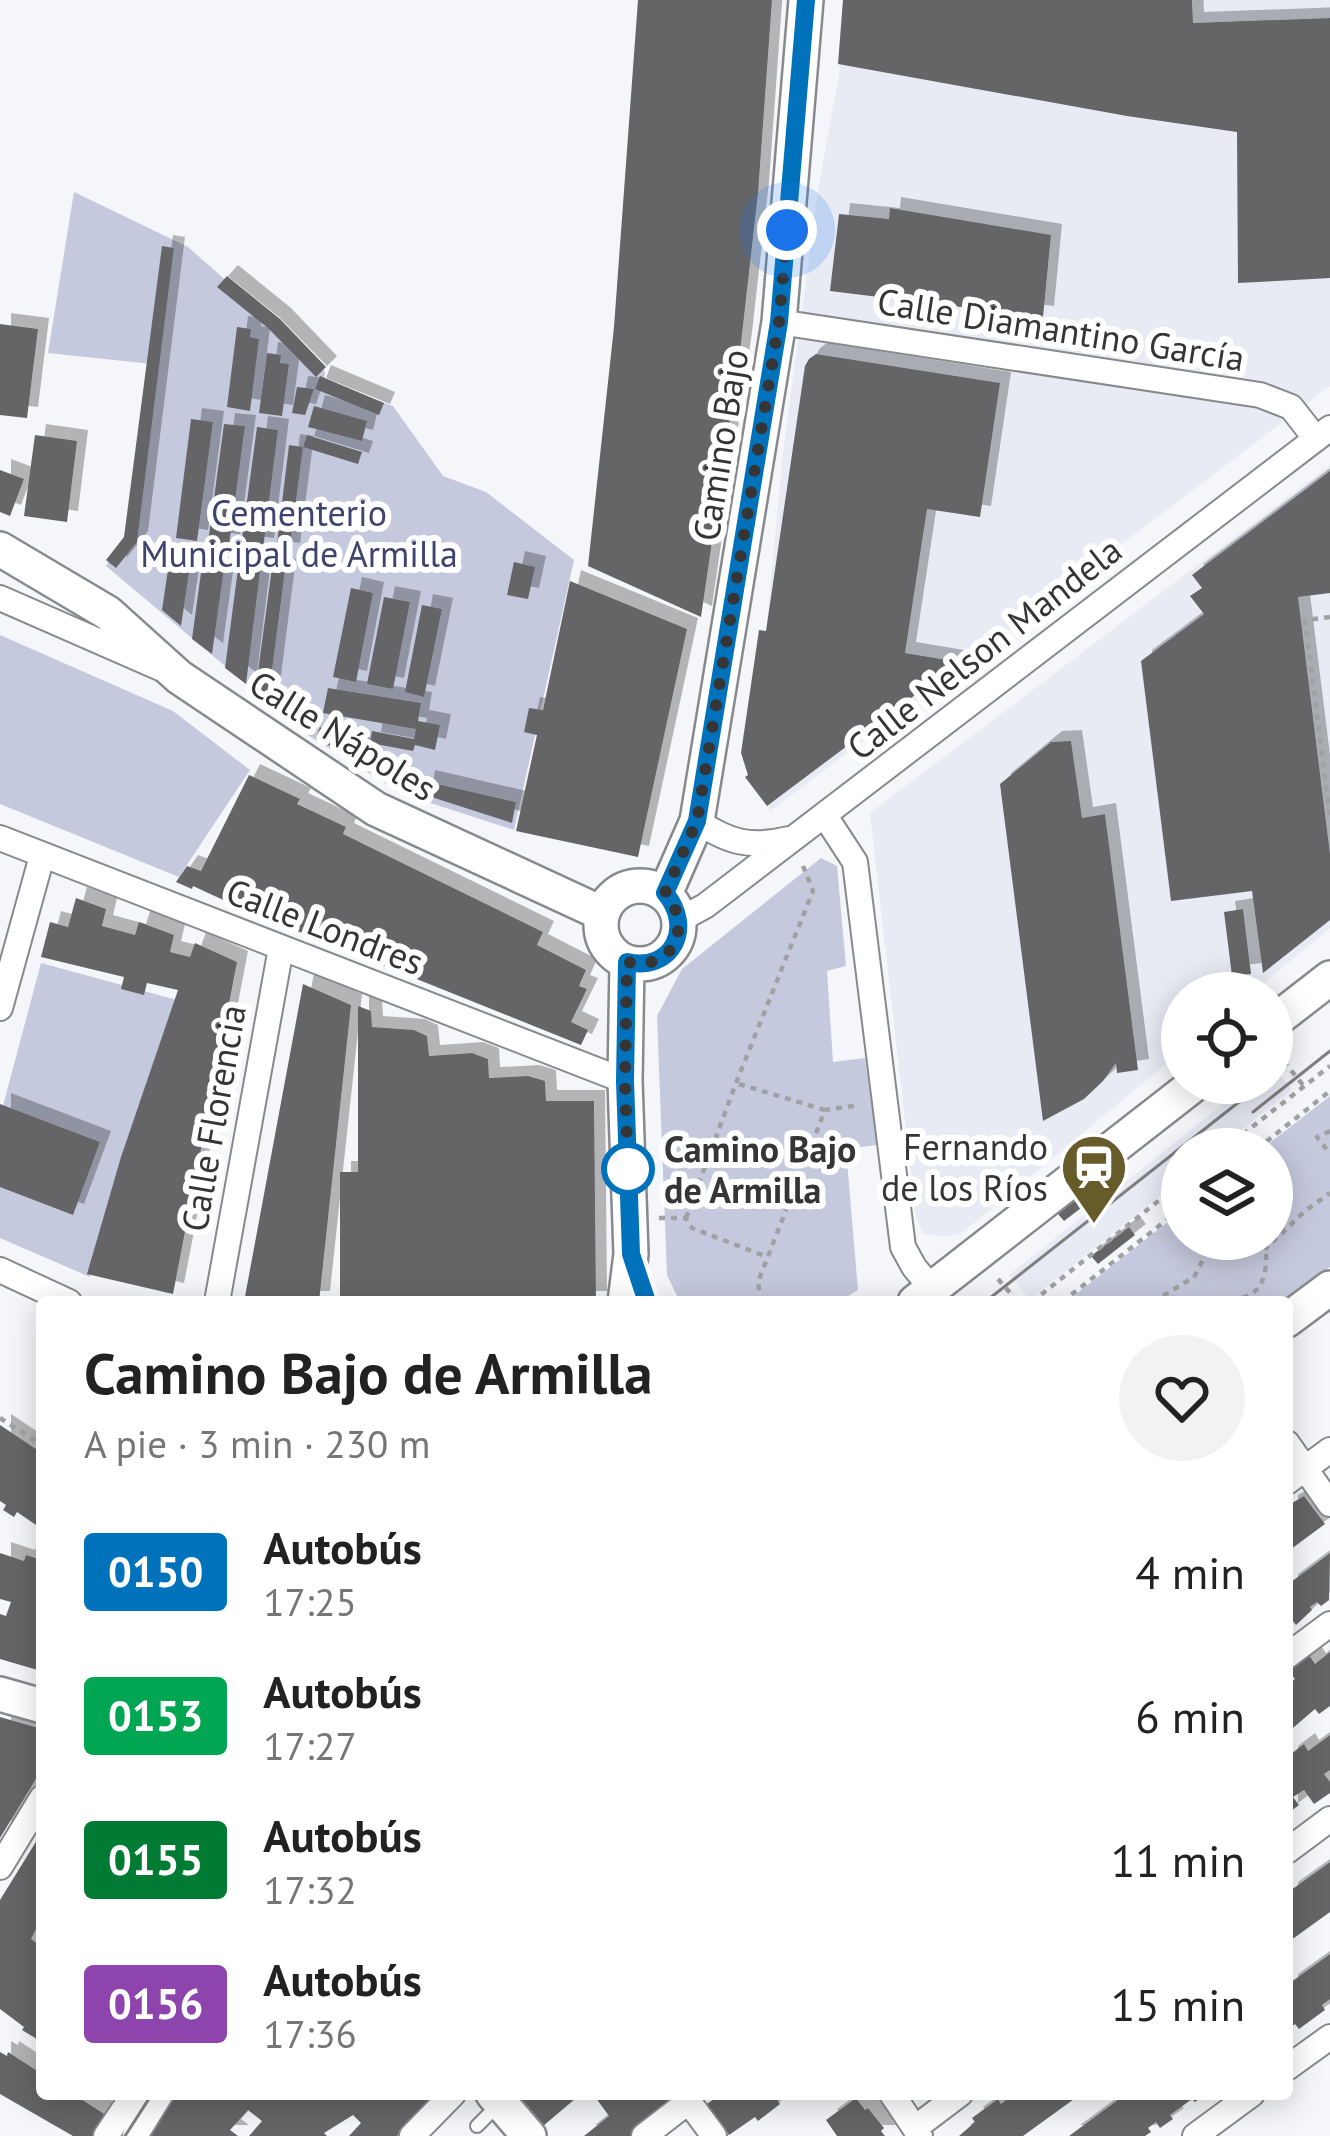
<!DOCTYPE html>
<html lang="es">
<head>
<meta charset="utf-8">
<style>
  body { margin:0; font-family:"PT Sans",sans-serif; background:#f2f2f2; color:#222; height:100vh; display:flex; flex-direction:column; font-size:45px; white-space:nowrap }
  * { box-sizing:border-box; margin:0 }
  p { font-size:39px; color:#767676 }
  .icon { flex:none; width:66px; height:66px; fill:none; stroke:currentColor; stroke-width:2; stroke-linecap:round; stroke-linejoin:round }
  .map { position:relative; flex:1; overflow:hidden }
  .side { position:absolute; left:36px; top:1296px; width:1257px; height:804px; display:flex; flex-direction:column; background:#fff; border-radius:12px; box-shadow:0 6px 30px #0003 }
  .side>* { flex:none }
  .badge { padding:0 24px; border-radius:9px; font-size:42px; line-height:78px }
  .buttons { position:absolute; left:1161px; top:972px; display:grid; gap:24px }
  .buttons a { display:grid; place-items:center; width:132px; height:132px; border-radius:50%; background:#fff; box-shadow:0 6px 30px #0003; font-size:60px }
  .you { position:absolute; width:60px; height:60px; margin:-30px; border:9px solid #fff; border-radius:50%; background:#1a73e8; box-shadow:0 0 0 18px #1a73e833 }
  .map>.badge { position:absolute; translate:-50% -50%; box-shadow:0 0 0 6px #fff }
  .round { display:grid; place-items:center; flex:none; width:126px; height:126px; border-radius:63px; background:#f2f2f2 }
  .head { display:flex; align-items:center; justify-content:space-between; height:204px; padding:0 48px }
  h1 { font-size:57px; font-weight:800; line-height:90px }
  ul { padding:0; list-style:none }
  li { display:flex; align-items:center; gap:36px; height:144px; padding:0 48px }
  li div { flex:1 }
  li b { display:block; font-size:45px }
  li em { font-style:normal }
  li .badge { min-width:132px; font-weight:700; text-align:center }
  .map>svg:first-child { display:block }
</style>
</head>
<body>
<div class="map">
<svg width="1330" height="2136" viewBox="0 0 1330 2136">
  <defs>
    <filter id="shadow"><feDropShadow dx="11" dy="-11" stdDeviation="0" flood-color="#0004"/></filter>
  </defs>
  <rect width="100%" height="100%" fill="#f5f6f9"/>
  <path fill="#e8eaf4" d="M847,0h483v386l-561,426v-17l-17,-19 32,-331 35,-261 21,-114z
    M1330,465v463l-78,65h-70v58l-220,182 -19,4 -19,-3 -8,-16 -46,-405z
    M1272,1065l20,25 -74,59h-36v29l-152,122 -21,-25 240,-192h23z"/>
  <path fill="#c5c9dd" d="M74,192l114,55 90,79 47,46 -1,10 69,24 50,70 43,16 88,68 -60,270 -111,-36 -97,-60 -200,-168 20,-31 26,-171 -104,-11z
    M0,635l173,76 77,59 -71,107 -179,-73z
    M821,858l16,8 9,100 -19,5 6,91 32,-4 12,87 -31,4 12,141 -20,12h-158l-13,-27 -10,-259 25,-47z
    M41,963l136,37 -87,277 -90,-39v-121z
    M1330,1096v171l-48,35h-216l116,-91v28h90v-90h-10z"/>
  <path fill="#656568" filter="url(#shadow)" d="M638,0h134l-14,193 -17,150 -40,274 -113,-51 26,-239z
    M843,0h349l1,23 137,-5v260l-92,5 -1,-151 -110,-16 -289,-52z
    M890,208l161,27 -8,82 -213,-26 9,-77 50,5z
    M162,246l12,2 -37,294 -21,26 -10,-8 18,-23z
    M227,276l53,43 46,48 -10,10 -47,-48 -52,-42z
    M0,324l38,5 -11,89 -27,-3z
    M237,327l14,2 -1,8 9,2 -9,72 -23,-4z
    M267,353l14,2 -1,8 9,1 -7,52 -23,-3z
    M816,354l184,29 -20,134 -53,-8 -22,144 54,9 -192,144 -22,-29 3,-2 -7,-22 18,-123 7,1 39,-265 4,-7z
    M320,376l64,27 -5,12 -64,-26z
    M297,387l17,2 -9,26 -13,-2z
    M314,406l53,15 -5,20 -54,-14z
    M191,419l22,3 -16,119 -21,-3z
    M224,424l21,2 -16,119 -21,-2z
    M257,427l21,3 -15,119 -22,-3z
    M35,435l42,6 -10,81 -43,-6z
    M307,435l55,17 -4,12 -55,-17z
    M289,445l14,2 -14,107 -13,-2z
    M0,470l24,9 -14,37 -10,-4z
    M1330,471v122l-32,4 32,257v66l-67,53 -11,-82 -81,10 -30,-240 63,-47 -14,-18 12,-8 -10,-13z
    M170,556l21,3 -10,67 -19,-16z
    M203,558l22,3 -13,93 -20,-15z
    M239,561l22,3 -15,120 -21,-16z
    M514,562l21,5 -7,32 -21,-4z
    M272,568l13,2 -17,131 -12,-15z
    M570,581l117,48 -49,228 -122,-26 21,-96 -13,-3 5,-24 14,2z
    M351,588l22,5 -17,89 -23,-5z
    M384,597l26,5 -17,87 -26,-5z
    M422,605l20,4 -18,88 -19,-5z
    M328,688l93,15 -3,18 22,4 -5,25 -20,-5 -2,6 -43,-8 2,-12 42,8 2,-10 -93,-16z
    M320,727l49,27 -3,12 -50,-28z
    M1071,741l11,77 23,-4 33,256 -21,3 -1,-10 -13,18 -19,18 -41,22 -43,-337 51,-42z
    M249,775l51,24 -3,5 49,23 -3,7 200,98 -6,13 49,25 -7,16 8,3 -16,33 17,8 -7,15 -336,-135 -52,-24 -1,3 -16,-7 11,-16 14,5z
    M424,781l92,21 -4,21 -90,-29z
    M76,898l30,11 -4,17 33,9 4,-13 35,13 -4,17 20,5 5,-14 42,19 -64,332 -86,-20 34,-117 57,-167 -31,-7 -3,12 -23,-6 3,-12 -83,-20 9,-35 18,5z
    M1243,909l8,65 -19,2 -8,-64z
    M303,984l48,21 -32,297h-75z
    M358,1006l13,5 1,16 42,3 13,6 2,20 43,-3 16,6 1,19 39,-2 17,5 1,20h48l2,201h-256v-130h18z
    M0,1104l100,38 -27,73 -73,-28z
    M1095,1184l7,8 -38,29 -6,-7z
    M1129,1227l6,8 -37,29 -7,-8z
    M0,1425l42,28 -2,22 2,1v53l-25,-17 -3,5 -11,-7 3,-5 -6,-4z
    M1304,1496l21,28 -38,28v-46z
    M0,1553l24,8 2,-6 16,5 -1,111 -41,-12v-45l6,2 5,-14 -11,-3z
    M1330,1553l-1,47 -8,6 -4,-4 -7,5 2,3 -16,15 -4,-5 -5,4v-39z
    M1330,1652v54l-11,8 -4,-5 -28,24v-49l8,-5 -6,-8 20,-16 6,9z
    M0,1717l42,12v40l-42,69z
    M1330,1735v35l-6,4 6,8v11l-16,11 -10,-14 -11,7 6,8 -12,9v-57l17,-13 4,7z
    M42,1832v85l-11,22 11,8v95l-20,-12 2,-3 -24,-18v-109z
    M1330,1862v50l-43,31v-50z
    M1330,1954v45l-8,6 3,5 -26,19 -4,-5 -8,6v-45z
    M0,2052l7,4 1,-4 34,22v20h31l36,23 -12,19h-24l-73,-42z
    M173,2094h56l7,5 3,-5 51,2 44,-2 4,4 3,-4h95l-39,42h-48l12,-13 -8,-8 -29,18 3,3h-78l13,-15 -14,-11 -18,20 8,6h-94z
    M516,2094h65l-38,32z
    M593,2094h72l11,15 -36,27h-56l25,-20z
    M721,2094h53l6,10 -22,17 -3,-4 -26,18 -22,-31z
    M1013,2094h68l-58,42h-64l16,-14 -3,-4 26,-19 3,5z
    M1126,2094l25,1 55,-1 -11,8 -3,-3 -22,16 3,4 -13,9 -4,-6 -8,6 3,4 -6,4h-76z
    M856,2098l9,12 3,-2 7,9 9,11 -3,3 4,5h-48l-11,-16z"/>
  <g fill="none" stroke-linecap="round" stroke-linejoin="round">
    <defs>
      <path id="lane" d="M477,2126l20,-20"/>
      <path id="street" d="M779,322l481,73 31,12 25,32
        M0,598l160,70
        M825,816l30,46 48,385 11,20 18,22
        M697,821c32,22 54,27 92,18
        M0,838l625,243
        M679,920l26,-14 625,-478
        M0,1008l42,-152
        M0,1270l69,32
        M217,1302l64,-354
        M1287,1443l43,61
        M1287,1482l43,-32
        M1287,1656l43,-32
        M1287,1851l43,-32
        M0,1867l42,-69
        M1287,2068l43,-31
        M683,2094l31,42
        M892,2094l28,42
        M915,2128l45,-34
        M106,2136l28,-42
        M135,2136l26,-42
        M412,2136l41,-42
        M644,2136l44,-34
        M1195,2136l57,-42"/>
      <path id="secondary" d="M0,549l108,64 71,64 197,132 225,104
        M601 925a39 39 0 1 1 78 0a39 39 0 1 1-78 0Z
        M665,894l32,-73 82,-499 27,-322
        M1272,1023l58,-45
        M625,1302l6,-48 -6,-173 2,-119
        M915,1302l281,-219
        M1287,1320l43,-32
        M0,1694l42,12
        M493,2094l36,42"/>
    </defs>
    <use href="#lane" stroke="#88898c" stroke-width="16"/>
    <use href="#street" stroke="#88898c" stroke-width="28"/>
    <use href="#secondary" stroke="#88898c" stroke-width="38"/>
    <path stroke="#a0a1a3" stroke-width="4.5" stroke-dasharray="6 6" stroke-linecap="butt" d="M1330,617l-25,3 25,197
      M1276,1052l27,33
      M739,1084l86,26
      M1223,1098l19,-15
      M1330,1131l-13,6 13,17
      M1224,1149l106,-83
      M1257,1149l73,-58
      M659,1218h27l6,10 75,29
      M686,1218l50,-135 77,-192 -10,-25
      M1254,1239l12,9 39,-37 25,-18
      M998,1279l20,23
      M761,1302l-3,-20 67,-172 35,-5
      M1032,1302l150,-120
      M1062,1302l120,-94
      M1153,1302l41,-25 12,-23 18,-15
      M1220,1302c18,-9 0,-2 20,-4 25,-4 27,-29 26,-49
      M0,1418l42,27"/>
    <use href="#lane" stroke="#fff" stroke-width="12"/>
    <use href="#street" stroke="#fff" stroke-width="24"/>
    <use href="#secondary" stroke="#fff" stroke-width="33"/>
    <path stroke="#808082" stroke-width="3" d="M1253,1112l77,-61
      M985,1302l278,-219
      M125,2136l27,-42"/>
  </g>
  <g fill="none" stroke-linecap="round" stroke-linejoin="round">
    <defs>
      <path id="line" d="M647,1302l-16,-48 -6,-173 2,-119c46,10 67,-35 38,-69l32,-72 82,-499 27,-322"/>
    </defs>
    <use href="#line" stroke="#fff" stroke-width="27"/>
    <use href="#line" stroke="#0072bc" stroke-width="18"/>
    <path stroke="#353536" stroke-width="12" stroke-dasharray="0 21.6" d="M628,1169v3l-3,-91 2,-119c46,10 67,-35 38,-69l32,-72 82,-499 8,-92"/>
  </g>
  <defs>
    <symbol id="station-pin" viewBox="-11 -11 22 30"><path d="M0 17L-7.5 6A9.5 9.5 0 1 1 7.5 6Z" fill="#675c29" stroke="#fff"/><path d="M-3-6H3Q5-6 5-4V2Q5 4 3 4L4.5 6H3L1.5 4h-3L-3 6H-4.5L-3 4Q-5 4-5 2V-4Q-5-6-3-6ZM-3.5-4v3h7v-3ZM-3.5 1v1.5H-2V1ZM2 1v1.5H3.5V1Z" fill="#fff"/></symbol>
  </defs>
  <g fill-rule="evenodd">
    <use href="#station-pin" x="1056" y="1129" width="76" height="104"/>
  </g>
  <circle fill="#fff" stroke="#0072bc" stroke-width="6" cx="628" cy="1169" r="24"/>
  <g text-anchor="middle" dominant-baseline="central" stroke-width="12" stroke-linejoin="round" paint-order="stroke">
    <g font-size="36" fill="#353536" stroke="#fff">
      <text transform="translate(1061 329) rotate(9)">Calle Diamantino García</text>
      <text transform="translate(720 445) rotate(-81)">Camino Bajo</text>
      <text transform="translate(984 648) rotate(-38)">Calle Nelson Mandela</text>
      <text transform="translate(343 735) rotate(32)">Calle Nápoles</text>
      <text transform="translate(325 926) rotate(21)">Calle Londres</text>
      <text transform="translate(213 1118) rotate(-80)">Calle Florencia</text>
    </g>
    <g font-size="36" fill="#3f446e" stroke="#fff">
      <text x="299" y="512">Cementerio<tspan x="299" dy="41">Municipal de Armilla</tspan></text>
    </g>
    <g font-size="36" fill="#353536" stroke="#fff" text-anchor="end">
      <text x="1048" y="1146">Fernando<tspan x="1048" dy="41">de los Ríos</tspan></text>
    </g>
    <g font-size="36" font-weight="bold" fill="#353536" stroke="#fff" text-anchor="start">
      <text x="664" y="1148">Camino Bajo<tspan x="664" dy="41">de Armilla</tspan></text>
    </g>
  </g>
</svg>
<div class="buttons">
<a><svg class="icon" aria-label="locate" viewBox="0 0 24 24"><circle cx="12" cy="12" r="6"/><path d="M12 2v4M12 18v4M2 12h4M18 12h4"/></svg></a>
<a><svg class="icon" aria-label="layers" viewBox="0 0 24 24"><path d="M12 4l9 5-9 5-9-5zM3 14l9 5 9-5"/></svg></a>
</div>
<div class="you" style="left:787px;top:230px"></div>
<section class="side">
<div class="head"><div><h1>Camino Bajo de Armilla</h1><p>A pie · 3 min · 230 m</p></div><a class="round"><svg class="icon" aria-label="heart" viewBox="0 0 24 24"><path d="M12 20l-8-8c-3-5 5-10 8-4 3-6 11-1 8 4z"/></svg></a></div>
<ul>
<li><span class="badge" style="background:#0072bc;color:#fff">0150</span><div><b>Autobús</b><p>17:25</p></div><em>4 min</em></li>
<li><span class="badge" style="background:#00a651;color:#fff">0153</span><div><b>Autobús</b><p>17:27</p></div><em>6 min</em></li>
<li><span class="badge" style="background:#017a33;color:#fff">0155</span><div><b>Autobús</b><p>17:32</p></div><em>11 min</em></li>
<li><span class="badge" style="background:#8e44ad;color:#fff">0156</span><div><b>Autobús</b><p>17:36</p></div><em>15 min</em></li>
</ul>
</section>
</div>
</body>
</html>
